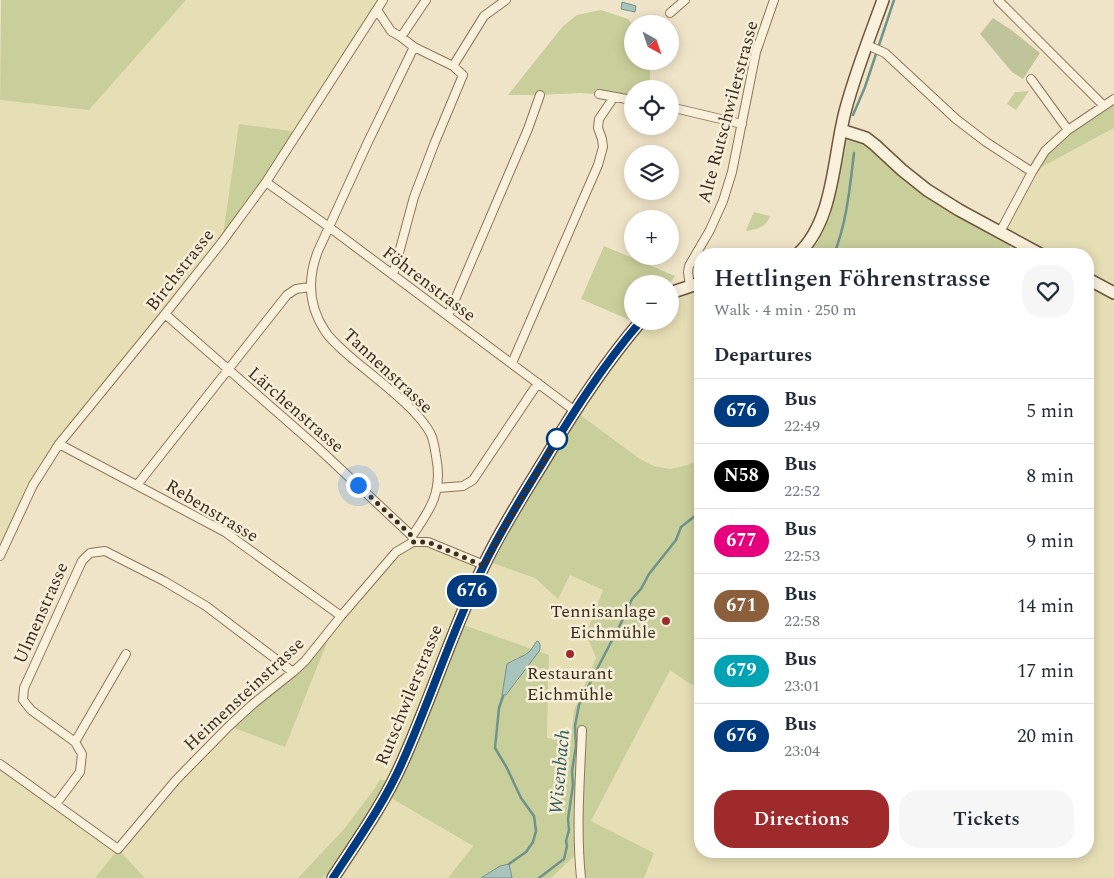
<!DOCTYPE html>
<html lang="en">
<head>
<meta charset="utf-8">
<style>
  body { margin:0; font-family:Spectral,serif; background:#f6f6f7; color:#1f2937; height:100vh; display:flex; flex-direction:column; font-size:19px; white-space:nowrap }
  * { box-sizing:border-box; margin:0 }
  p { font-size:16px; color:#747a83 }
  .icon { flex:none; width:28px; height:28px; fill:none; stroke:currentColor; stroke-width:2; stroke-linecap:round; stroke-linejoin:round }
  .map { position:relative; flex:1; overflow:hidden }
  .panel { position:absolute; left:694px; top:248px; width:400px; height:610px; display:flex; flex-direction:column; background:#fff; border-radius:20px; box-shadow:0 2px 12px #0003 }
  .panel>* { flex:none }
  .badge { padding:0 10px; border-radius:16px; font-size:18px; line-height:32px }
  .needle { width:32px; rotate:140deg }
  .fabs { position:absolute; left:624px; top:15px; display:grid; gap:10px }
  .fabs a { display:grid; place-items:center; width:55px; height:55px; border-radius:50%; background:#fff; box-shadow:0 2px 12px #0003; font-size:25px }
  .you { position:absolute; width:25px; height:25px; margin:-12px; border:4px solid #fff; border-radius:50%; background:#1a73e8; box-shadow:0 0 0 8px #1a73e833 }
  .map>.badge { position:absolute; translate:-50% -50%; box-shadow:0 0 0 2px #fff }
  h2 { padding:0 20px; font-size:19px; line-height:45px }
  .round { display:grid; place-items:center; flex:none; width:52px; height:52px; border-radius:20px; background:#f6f6f7 }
  .overview { display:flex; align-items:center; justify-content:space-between; height:85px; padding:0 20px }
  h1 { font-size:24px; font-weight:600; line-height:38px }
  .cta { display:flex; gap:10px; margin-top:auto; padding:10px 20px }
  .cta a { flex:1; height:58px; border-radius:20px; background:#9e2a2b; color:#fff; font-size:20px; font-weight:600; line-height:58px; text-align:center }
  .cta a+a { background:#f6f6f7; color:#1f2937 }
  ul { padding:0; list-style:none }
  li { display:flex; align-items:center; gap:15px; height:65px; padding:0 20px; border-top:1px solid #e0e1e3 }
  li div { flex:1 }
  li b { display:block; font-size:19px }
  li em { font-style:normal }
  li .badge { min-width:55px; font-weight:700; text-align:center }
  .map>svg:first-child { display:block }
</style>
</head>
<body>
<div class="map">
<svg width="1114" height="878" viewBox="0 0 1114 878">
  <rect width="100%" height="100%" fill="#f0e4c8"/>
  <path fill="#e6deb5" d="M186,0h197l-161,242 -163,202 -26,41 -33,71v-456l89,10z
    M1114,128v161l-26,-14v-21h-39l-43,-23 32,-63z
    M700,283v177l-13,5 -17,4 -16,-3 -14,-7 -65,-48 66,-90h29v-26z
    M1088,286l26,14v578h-470l10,-25 -63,-32 79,-152 17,13 13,6v163h388z
    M413,542h15l107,36 23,20 12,-23 33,15 -17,44 10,24 -22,52 -3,30 -24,-2 2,-47v-36l-91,-32 -66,160 -12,-4 -5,9 -31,41 -46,49h-153l-27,-29 -23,29h-95v-111l118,82 111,-123 56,21 49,-122 62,-73z
    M386,795l87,51 -25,32h-126l9,-6z
    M578,852l3,26h-30l3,-3z"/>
  <path fill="#c9cf9b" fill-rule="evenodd" d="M1,0h185l-97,110 -89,-10z
    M601,10l27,9 4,5v37h18v28h-18v11l-33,-6 -19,-1 -40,2h-32l55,-69 14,-11z
    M1029,91l-13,19 -9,-6 8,-12z
    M1114,99v29l-82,44 13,-21z
    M239,124l59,8 -76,110z
    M841,130l11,3 50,37 109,68 -2,16h-211l13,-14z
    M754,212l16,4c-4,11 -12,13 -23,15l-1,-1z
    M604,246l71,30 -6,8h-37v37l-51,-22z
    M575,411l65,48 14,7 16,3 17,-4 13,-5v228l-13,-6 -17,-12 -79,151 63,32 -10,25h-63l-3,-25 -27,25h-103l25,-32 -87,-51 -56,77 -8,6h-24l46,-49 31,-41 5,-9 12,4 66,-160 91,32 -2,83 24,2 3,-30 22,-52 -10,-24 17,-44 -33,-15 -12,24 -23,-21 -49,-17zM522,656l-4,25 -12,14h-3l1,-12 3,-19 7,-5z
    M334,625l-49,122 -56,-21 64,-54z
    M118,849l27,29h-50z"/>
  <path fill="#bfc49a" d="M993,18l17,11 30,24 -17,26 -11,-7 -32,-38z"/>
  <path fill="#a9c4bc" stroke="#6f938a" d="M622,2l14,4 -1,6 -14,-3z
    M538,641l2,3v6l-34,45h-4l5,-31c7,-5 16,-7 22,-12 3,-3 5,-7 7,-10z
    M509,864l3,14h-31l19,-12z"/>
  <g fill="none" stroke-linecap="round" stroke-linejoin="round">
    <path stroke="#6f938a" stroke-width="2.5" d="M853,115l12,-28 29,-87
      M834,254c13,-32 16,-68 20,-101
      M503,696l-4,12 -4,40 12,20 14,30 13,18 2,15 -3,11 -7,10 -17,12
      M539,878l25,-19 3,-13 -1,-5 3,-11 -1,-11 5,-34 -1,-14 4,-25 -1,-20 4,-21 16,-32 27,-52 10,-22 9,-10 8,-15 27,-34 5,-13 19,-15"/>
    <defs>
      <path id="street" d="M998,0l105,105
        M377,10l14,21 10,6 13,10 39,19 10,9 -28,67 -21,55 -21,78
        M670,13l15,-13
        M401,37l25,-37
        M867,45l18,8 71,66 30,23 46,30
        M453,66l31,-50 22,-16
        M1031,79l37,51
        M599,94l33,6
        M670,107l72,17
        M266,182l63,45 246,184
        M1000,232l32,-60 13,-21 23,-21 46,-31
        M690,286l-2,-14 1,-6 21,-36 13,-29 9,-29 24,-120 18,-52
        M165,314l152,133 95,89 1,6h15l56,23
        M448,316l80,-187 12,-34
        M512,363l86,-198 5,-18 -1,-8 -4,-11 1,-9 15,-22
        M59,444l166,88 116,84
        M137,485l150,-190 9,-6 14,-2
        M438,488l25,-2 10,-6 65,-97
        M412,536c19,-27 31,-45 24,-80 -1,-6 -2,-13 -4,-19 -4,-11 -19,-27 -28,-35 -16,-15 -33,-28 -50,-42 -10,-9 -22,-18 -29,-29 -17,-26 -18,-52 -7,-80l49,-107 47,-97
        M0,556l33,-71 26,-41 106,-130 57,-72 44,-60 117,-182
        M75,742l51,-88
        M0,764l118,85 58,-69 53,-54 24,-22 40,-32 12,-11 36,-45 55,-64 17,-10
        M56,804l24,-32 2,-18 -7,-12 -44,-32 -8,-10 1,-12 58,-127 8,-8 15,-2 59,30 42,25 87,66
        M581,878c-5,-49 -1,-99 1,-148"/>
      <path id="secondary" d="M841,130l25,8 9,7 27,25 25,20 32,20 81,44
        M798,254c37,-34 35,-100 48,-146 10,-37 24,-72 37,-108
        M1088,279l26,14
        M670,295l6,-4 24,-8
        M333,878c24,-37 50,-73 68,-113 30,-66 51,-135 83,-200 17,-36 39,-70 60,-104 29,-49 60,-97 97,-140"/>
    </defs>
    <use href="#street" stroke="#8d765c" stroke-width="10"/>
    <use href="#secondary" stroke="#6f573f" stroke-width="14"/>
    <use href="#street" stroke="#faf1dc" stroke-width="8"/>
    <use href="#secondary" stroke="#faf1dc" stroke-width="11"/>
  </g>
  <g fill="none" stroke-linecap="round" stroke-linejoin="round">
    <defs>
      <path id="line" d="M333,878c24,-37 50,-73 68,-113 30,-66 51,-135 83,-200 17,-35 38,-68 58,-101 30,-50 61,-99 99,-143"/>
    </defs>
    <use href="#line" stroke="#fff" stroke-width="11"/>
    <use href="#line" stroke="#003b80" stroke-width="8"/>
    <path stroke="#3d2e20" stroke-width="5" stroke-dasharray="0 9" d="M358,485l54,51 1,6h15l56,24 18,-34 55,-93"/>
  </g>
  <circle fill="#fff" stroke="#003b80" stroke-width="2.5" cx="557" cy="439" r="10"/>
  <g fill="#9e2a2b" stroke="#f7eed8" stroke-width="2">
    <circle cx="666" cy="621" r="5"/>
    <circle cx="570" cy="654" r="5"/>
  </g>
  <g text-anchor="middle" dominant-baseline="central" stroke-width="5" stroke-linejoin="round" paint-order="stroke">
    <g font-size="18" fill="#3d2e20" stroke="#f7eed8">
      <text transform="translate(728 112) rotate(-75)">Alte Rutschwilerstrasse</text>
      <text transform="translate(180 270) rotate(-52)">Birchstrasse</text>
      <text transform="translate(429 284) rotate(37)">Föhrenstrasse</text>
      <text transform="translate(388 371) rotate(43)">Tannenstrasse</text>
      <text transform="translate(296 410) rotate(41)">Lärchenstrasse</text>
      <text transform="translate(212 511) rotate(31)">Rebenstrasse</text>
      <text transform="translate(41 613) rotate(-66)">Ulmenstrasse</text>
      <text transform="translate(244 694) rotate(-43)">Heimensteinstrasse</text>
      <text transform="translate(409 695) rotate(-68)">Rutschwilerstrasse</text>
    </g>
    <g font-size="18" fill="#3d2e20" stroke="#f7eed8" text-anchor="end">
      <text x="656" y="611">Tennisanlage<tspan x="656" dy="21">Eichmühle</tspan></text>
      <text x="570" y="673" text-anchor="middle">Restaurant<tspan x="570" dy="21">Eichmühle</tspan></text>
    </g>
    <g font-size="19" font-style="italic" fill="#2f5d5a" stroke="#f7eed8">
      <text transform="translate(560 772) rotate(-85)">Wisenbach</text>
    </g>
  </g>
</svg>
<div class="fabs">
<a><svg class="needle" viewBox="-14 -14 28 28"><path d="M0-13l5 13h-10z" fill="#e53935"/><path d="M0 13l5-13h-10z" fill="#747a83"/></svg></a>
<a><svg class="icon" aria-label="locate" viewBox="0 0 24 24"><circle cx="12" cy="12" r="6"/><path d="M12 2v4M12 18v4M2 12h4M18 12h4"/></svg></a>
<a><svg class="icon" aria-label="layers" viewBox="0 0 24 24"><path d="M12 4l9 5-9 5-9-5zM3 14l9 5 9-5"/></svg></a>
<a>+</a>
<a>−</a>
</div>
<div class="you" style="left:358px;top:485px"></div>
<b class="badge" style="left:472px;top:591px;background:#003b80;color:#fff">676</b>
<section class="panel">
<div class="overview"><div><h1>Hettlingen Föhrenstrasse</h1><p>Walk · 4 min · 250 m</p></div><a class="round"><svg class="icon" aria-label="heart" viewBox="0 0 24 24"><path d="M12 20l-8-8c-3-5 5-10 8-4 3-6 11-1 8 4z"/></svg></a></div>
<h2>Departures</h2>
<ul>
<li><span class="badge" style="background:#003b80;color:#fff">676</span><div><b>Bus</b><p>22:49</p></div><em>5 min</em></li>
<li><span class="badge" style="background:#000;color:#fff">N58</span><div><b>Bus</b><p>22:52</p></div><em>8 min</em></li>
<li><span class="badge" style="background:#e6007e;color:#fff">677</span><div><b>Bus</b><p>22:53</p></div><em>9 min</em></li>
<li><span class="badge" style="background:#8b5e3c;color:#fff">671</span><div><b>Bus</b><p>22:58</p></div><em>14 min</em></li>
<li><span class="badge" style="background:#00a3b4;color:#fff">679</span><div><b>Bus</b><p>23:01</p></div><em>17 min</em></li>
<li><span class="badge" style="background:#003b80;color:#fff">676</span><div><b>Bus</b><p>23:04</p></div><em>20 min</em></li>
</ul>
<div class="cta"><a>Directions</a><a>Tickets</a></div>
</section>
</div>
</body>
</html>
